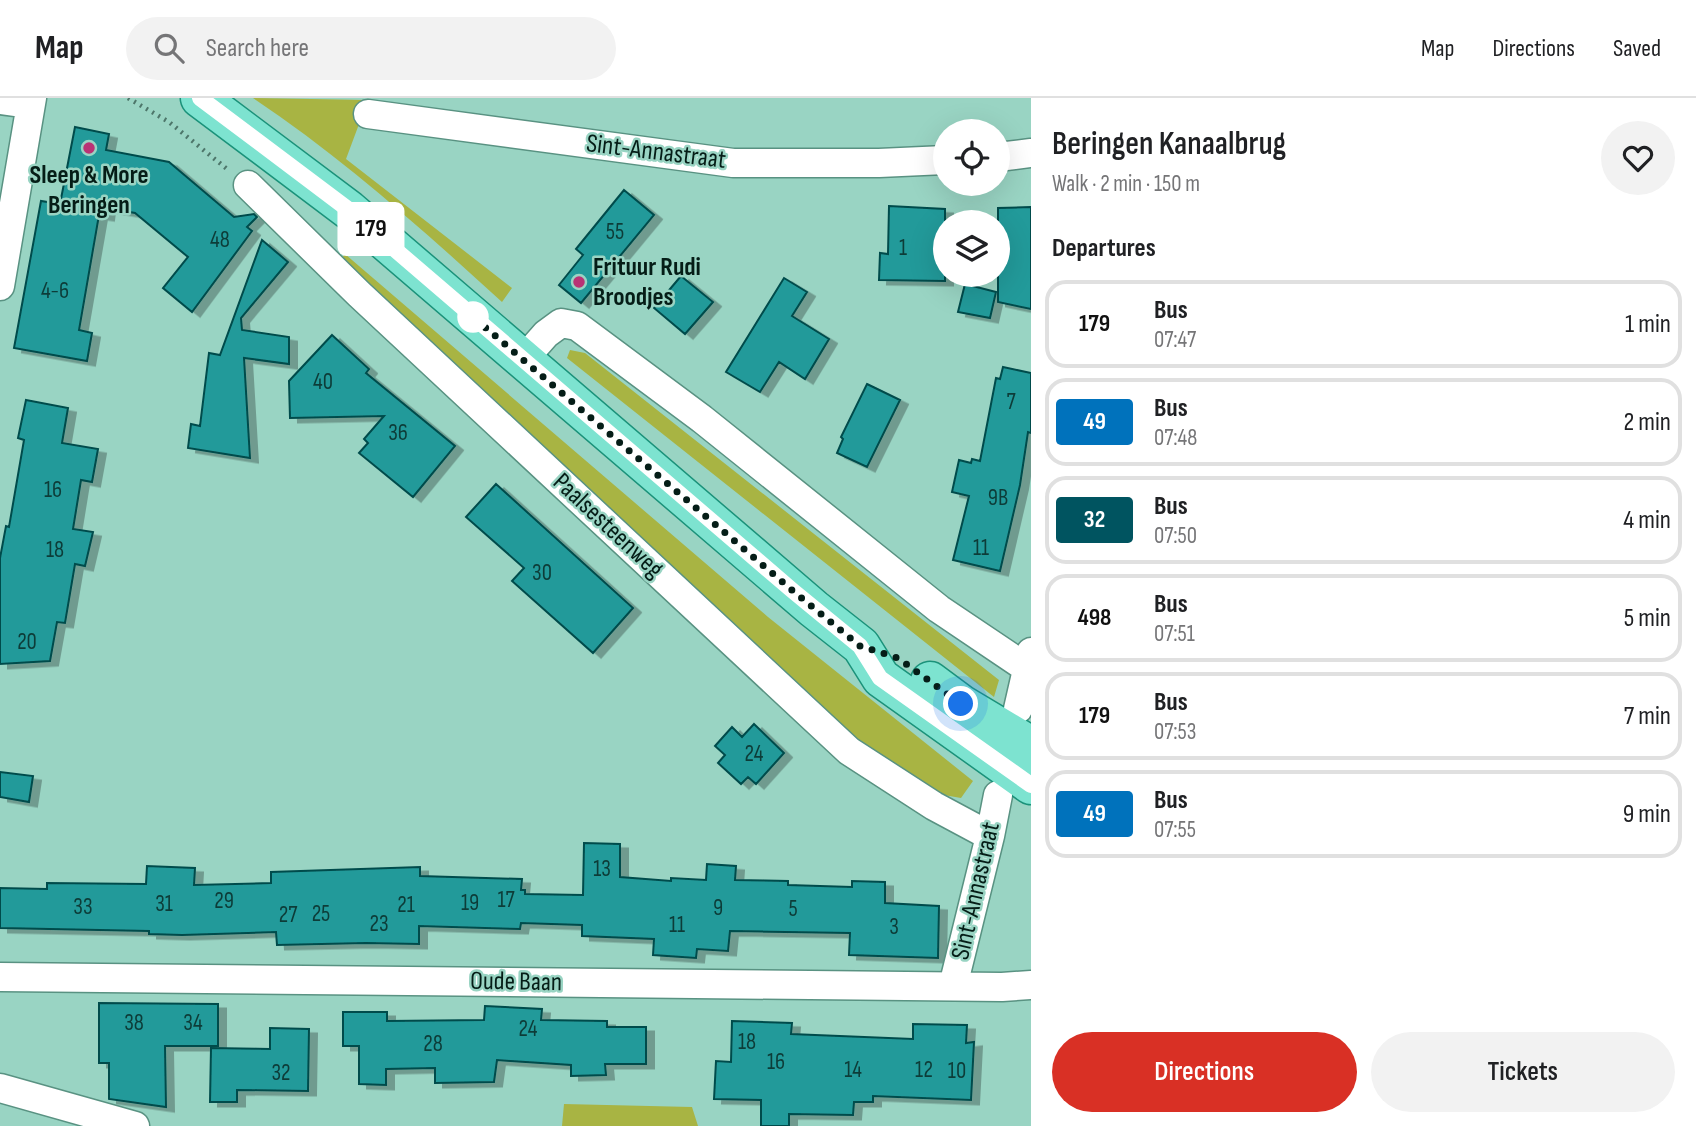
<!DOCTYPE html>
<html lang="en">
<head>
<meta charset="utf-8">
<style>
  body { margin:0; font-family:"Sofia Sans Condensed",sans-serif; background:#f2f2f2; color:#202124; height:100vh; display:flex; flex-direction:column; font-size:26px; white-space:nowrap }
  * { box-sizing:border-box; margin:0 }
  p { font-size:23px; color:#757577 }
  .icon { flex:none; width:38px; height:38px; fill:none; stroke:currentColor; stroke-width:2; stroke-linecap:round; stroke-linejoin:round }
  .map { position:relative; flex:1; overflow:hidden }
  .sheet { display:flex; flex-direction:column; background:#fff; width:665px }
  .sheet>* { flex:none }
  .badge { padding:0 14px; border-radius:5px; font-size:24px; line-height:46px }
  .buttons { position:absolute; left:933px; top:21px; display:grid; gap:14px }
  .buttons a { display:grid; place-items:center; width:77px; height:77px; border-radius:50%; background:#fff; box-shadow:0 7px 28px #0002; font-size:35px }
  .you { position:absolute; width:35px; height:35px; margin:-18px; border:5px solid #fff; border-radius:50%; background:#1a73e8; box-shadow:0 0 0 10px #1a73e833 }
  .map>.badge { position:absolute; translate:-50% -50%; box-shadow:0 0 0 4px #fff }
  h2 { padding:0 21px; font-size:26px; line-height:63px }
  .round { display:grid; place-items:center; flex:none; width:74px; height:74px; border-radius:37px; background:#f2f2f2 }
  .overview { display:flex; align-items:center; justify-content:space-between; height:119px; padding:0 21px }
  h1 { font-size:33px; font-weight:600; line-height:52px }
  .cta { display:flex; gap:14px; margin-top:auto; padding:14px 21px }
  .cta a { flex:1; height:80px; border-radius:42px; background:#d93025; color:#fff; font-size:28px; font-weight:600; line-height:80px; text-align:center }
  .cta a+a { background:#f2f2f2; color:#202124 }
  ul { padding:0; list-style:none }
  li { display:flex; align-items:center; gap:21px; height:88px; margin:0 14px 10px; padding:0 7px; border:4px solid #e0e0e0; border-radius:21px }
  li div { flex:1 }
  li b { display:block; font-size:26px }
  li em { font-style:normal }
  li .badge { min-width:77px; font-weight:700; text-align:center }
  header { display:flex; align-items:center; gap:42px; box-sizing:border-box; height:98px; padding:0 35px; background:#fff; border-bottom:2px solid #e0e0e0 }
  header strong { font-size:33px }
  nav { display:flex; gap:38px; margin-inline-start:auto; font-size:24px }
  .search { width:490px; height:63px; background:#f2f2f2; display:flex; align-items:center; gap:18px; box-sizing:border-box; padding:0 24px; border-radius:38px; color:#757577; font-size:26px }
  main { display:flex; flex:1; min-height:0 }
  .map>svg:first-child { display:block }
</style>
</head>
<body>
<header>
<strong>Map</strong>
<div class="search"><svg class="icon" aria-label="search" viewBox="0 0 24 24"><circle cx="10" cy="10" r="6"/><path d="M15 15l6 6"/></svg>Search here</div>
<nav><a>Map</a><a>Directions</a><a>Saved</a></nav>
</header>
<main>
<div class="map">
<svg width="1031" height="1028" viewBox="0 0 1031 1028">
  <defs>
    <filter id="shadow"><feDropShadow dx="8" dy="4.5" stdDeviation="0" flood-color="#0004"/></filter>
  </defs>
  <rect width="100%" height="100%" fill="#99d4c3"/>
  <path fill="#a8b443" d="M253,0l115,2 -22,59 166,129 -10,14c-80,-73 -159,-144 -249,-204z
    M345,156l423,363 205,164 -12,17 -23,-4 -61,-33 -539,-498z
    M570,252l15,3 414,327 -5,17 -427,-339z
    M564,1006l128,3 6,19h-136z"/>
  <path fill="#249a9a" stroke="#004c4c" stroke-width="2" filter="url(#shadow)" d="M75,29l34,7 -3,16 63,12 65,55 20,-3 3,3 -10,10 5,4 -60,81 -29,-24 25,-31 -53,-44 -28,-5 -1,8 -7,-1 -20,115 13,3 -5,28 -73,-13 27,-147 19,3z
    M624,92l30,25 -73,88 -22,-18 24,-30 -7,-6z
    M889,108l56,3v72l-66,-1 1,-27 8,1z
    M1031,109v102l-33,-7v-94z
    M262,142l26,22 -47,56 1,12 47,7v27l-45,-6 6,100 -62,-10 3,-24 9,2 9,-73 11,2z
    M681,178l32,26 -28,32 -31,-26z
    M784,180l23,14 -15,24 37,23 -24,40 -26,-17 -19,30 -34,-20z
    M965,186l31,8 -6,26 -32,-6z
    M332,237l37,34 -3,4 89,73 -42,51 -54,-44 9,-10 -4,-4 20,-23 -94,2 -1,-37z
    M1003,269l28,6v60l-3,-1 -8,53 -20,86 -47,-11 16,-64 -17,-4 7,-32 12,3 1,-4 8,2 16,-83 4,1z
    M867,286l33,16 -33,67 -30,-14 6,-14 -2,-2z
    M26,302l42,8 -6,35 36,6 -6,33 -11,-2 -8,49 20,3 -8,34 -10,-2 -10,59 -8,-1 -7,39 -50,3v-106l6,-32 3,1 15,-87 -6,-2z
    M496,386l137,124 -40,45 -81,-72 12,-13 -58,-51z
    M754,626l30,29 -28,31 -8,-7 -7,7 -23,-21 7,-8 -10,-9 17,-19 10,10z
    M0,674l33,4 -4,26 -29,-5z
    M584,745l36,1v33l51,4v-3l35,2 1,-16 29,2 -1,14 53,1v4l64,2v-6l33,1v21l54,3 -1,52 -89,-3 1,-22 -120,-2 -2,20 -31,-2 -1,9 -43,-3 1,-16 -72,-3v-11l-61,-2 -1,6 -101,-3v18l-53,-1 -89,2 -1,-13 -94,3 -33,-1v-3l-149,-3v-40l47,1v-6l99,1 1,-18 48,2 -1,17 77,-2v-11l149,-5v9l102,3 -1,11h4v4l58,1z
    M99,905l119,1v42h-53l1,61 -57,-8v-36h-10z
    M485,908l57,3 -1,11 66,1v6h39v37h-41l1,11 -35,1v-11l-74,-5 -3,22 -59,1v-15l-49,1v16l-27,-1v-38h-16v-34h44v9l97,-1z
    M732,923l60,2 -1,11 122,5v-15l54,1 -1,18 8,-1 -3,58 -98,-4v6h-19l-1,13 -64,-1v12h-28v-26l-47,-1 2,-38 15,1z
    M270,930l39,1 -1,62 -71,-1v12h-27l1,-54 59,1z"/>
  <g fill="none" stroke-linecap="round" stroke-linejoin="round">
    <defs>
      <path id="street" d="M0,2l30,4
        M368,16l365,49h146l66,-3
        M998,59l33,-4
        M248,87l111,109 490,457 85,55 56,30
        M0,188l32,-188
        M523,262l23,-26 15,-11 16,3 125,93 237,190 92,62
        M1018,611l13,-57
        M0,879l1002,10 29,-2
        M953,888l37,-150 8,-41
        M0,990l135,38"/>
      <path id="primary" d="M200,0l149,112 465,399 47,37 20,32 150,107
        M930,583l31,23 70,42"/>
    </defs>
    <use href="#street" stroke="#599282" stroke-width="31"/>
    <use href="#primary" stroke="#1b927a" stroke-width="41"/>
    <path stroke="#4d766a" stroke-width="4.5" stroke-dasharray="2 5" stroke-linecap="butt" d="M128,0l41,24 58,47"/>
    <use href="#street" stroke="#fff" stroke-width="28"/>
    <use href="#primary" stroke="#7de3d0" stroke-width="38"/>
  </g>
  <g fill="none" stroke-linecap="round" stroke-linejoin="round">
    <defs>
      <path id="line" d="M200,0l149,112 444,381 67,55 20,32 151,107"/>
    </defs>
    <use href="#line" stroke="#fff" stroke-width="16"/>
    <use href="#line" stroke="#fff" stroke-width="10"/>
    <path stroke="#051d17" stroke-width="7" stroke-dasharray="0 12.6" d="M473,219l-8,-7 328,281 67,55 38,12 63,46"/>
  </g>
  <g fill="#b93375" stroke="#99d4c3" stroke-width="2.5">
    <circle cx="89" cy="50" r="7"/>
    <circle cx="579" cy="184" r="7"/>
  </g>
  <circle fill="#fff" stroke="#fff" stroke-width="3.5" cx="473" cy="219" r="14"/>
  <g text-anchor="middle" dominant-baseline="central" stroke-width="5" stroke-linejoin="round" paint-order="stroke">
    <g font-size="23" fill="#0d3c38">
      <text x="615" y="134">55</text>
      <text x="220" y="142">48</text>
      <text x="903" y="150">1</text>
      <text x="55" y="193">4-6</text>
      <text x="323" y="284">40</text>
      <text x="1011" y="304">7</text>
      <text x="398" y="335">36</text>
      <text x="53" y="392">16</text>
      <text x="998" y="400">9B</text>
      <text x="981" y="450">11</text>
      <text x="55" y="452">18</text>
      <text x="542" y="475">30</text>
      <text x="27" y="544">20</text>
      <text x="754" y="656">24</text>
      <text x="602" y="771">13</text>
      <text x="506" y="802">17</text>
      <text x="224" y="803">29</text>
      <text x="470" y="805">19</text>
      <text x="164" y="806">31</text>
      <text x="406" y="807">21</text>
      <text x="83" y="809">33</text>
      <text x="718" y="810">9</text>
      <text x="793" y="811">5</text>
      <text x="321" y="816">25</text>
      <text x="288" y="817">27</text>
      <text x="379" y="826">23</text>
      <text x="677" y="827">11</text>
      <text x="894" y="829">3</text>
      <text x="134" y="925">38</text>
      <text x="193" y="925">34</text>
      <text x="528" y="931">24</text>
      <text x="747" y="944">18</text>
      <text x="433" y="946">28</text>
      <text x="776" y="964">16</text>
      <text x="853" y="972">14</text>
      <text x="924" y="972">12</text>
      <text x="957" y="973">10</text>
      <text x="281" y="975">32</text>
    </g>
    <g font-size="26" fill="#051d17" stroke="#99d4c3">
      <text transform="translate(656 54) rotate(7)">Sint-Annastraat</text>
      <text transform="translate(608 428) rotate(43)">Paalsesteenweg</text>
      <text transform="translate(976 793) rotate(-77)">Sint-Annastraat</text>
      <text transform="translate(516 884) rotate(1)">Oude Baan</text>
    </g>
    <g font-size="26" font-weight="bold" fill="#051d17" stroke="#99d4c3">
      <text x="89" y="77">Sleep &amp; More<tspan x="89" dy="30">Beringen</tspan></text>
      <text x="593" y="169" text-anchor="start">Frituur Rudi<tspan x="593" dy="30">Broodjes</tspan></text>
    </g>
  </g>
</svg>
<div class="buttons">
<a><svg class="icon" aria-label="locate" viewBox="0 0 24 24"><circle cx="12" cy="12" r="6"/><path d="M12 2v4M12 18v4M2 12h4M18 12h4"/></svg></a>
<a><svg class="icon" aria-label="layers" viewBox="0 0 24 24"><path d="M12 4l9 5-9 5-9-5zM3 14l9 5 9-5"/></svg></a>
</div>
<div class="you" style="left:961px;top:606px"></div>
<b class="badge" style="left:371px;top:131px;background:#fff;color:#111">179</b>
</div>
<section class="sheet">
<div class="overview"><div><h1>Beringen Kanaalbrug</h1><p>Walk · 2 min · 150 m</p></div><a class="round"><svg class="icon" aria-label="heart" viewBox="0 0 24 24"><path d="M12 20l-8-8c-3-5 5-10 8-4 3-6 11-1 8 4z"/></svg></a></div>
<h2>Departures</h2>
<ul>
<li><span class="badge" style="background:#fff;color:#111">179</span><div><b>Bus</b><p>07:47</p></div><em>1 min</em></li>
<li><span class="badge" style="background:#0072bc;color:#fff">49</span><div><b>Bus</b><p>07:48</p></div><em>2 min</em></li>
<li><span class="badge" style="background:#005460;color:#fff">32</span><div><b>Bus</b><p>07:50</p></div><em>4 min</em></li>
<li><span class="badge" style="background:#fff;color:#111">498</span><div><b>Bus</b><p>07:51</p></div><em>5 min</em></li>
<li><span class="badge" style="background:#fff;color:#111">179</span><div><b>Bus</b><p>07:53</p></div><em>7 min</em></li>
<li><span class="badge" style="background:#0072bc;color:#fff">49</span><div><b>Bus</b><p>07:55</p></div><em>9 min</em></li>
</ul>
<div class="cta"><a>Directions</a><a>Tickets</a></div>
</section>
</main>
</body>
</html>
